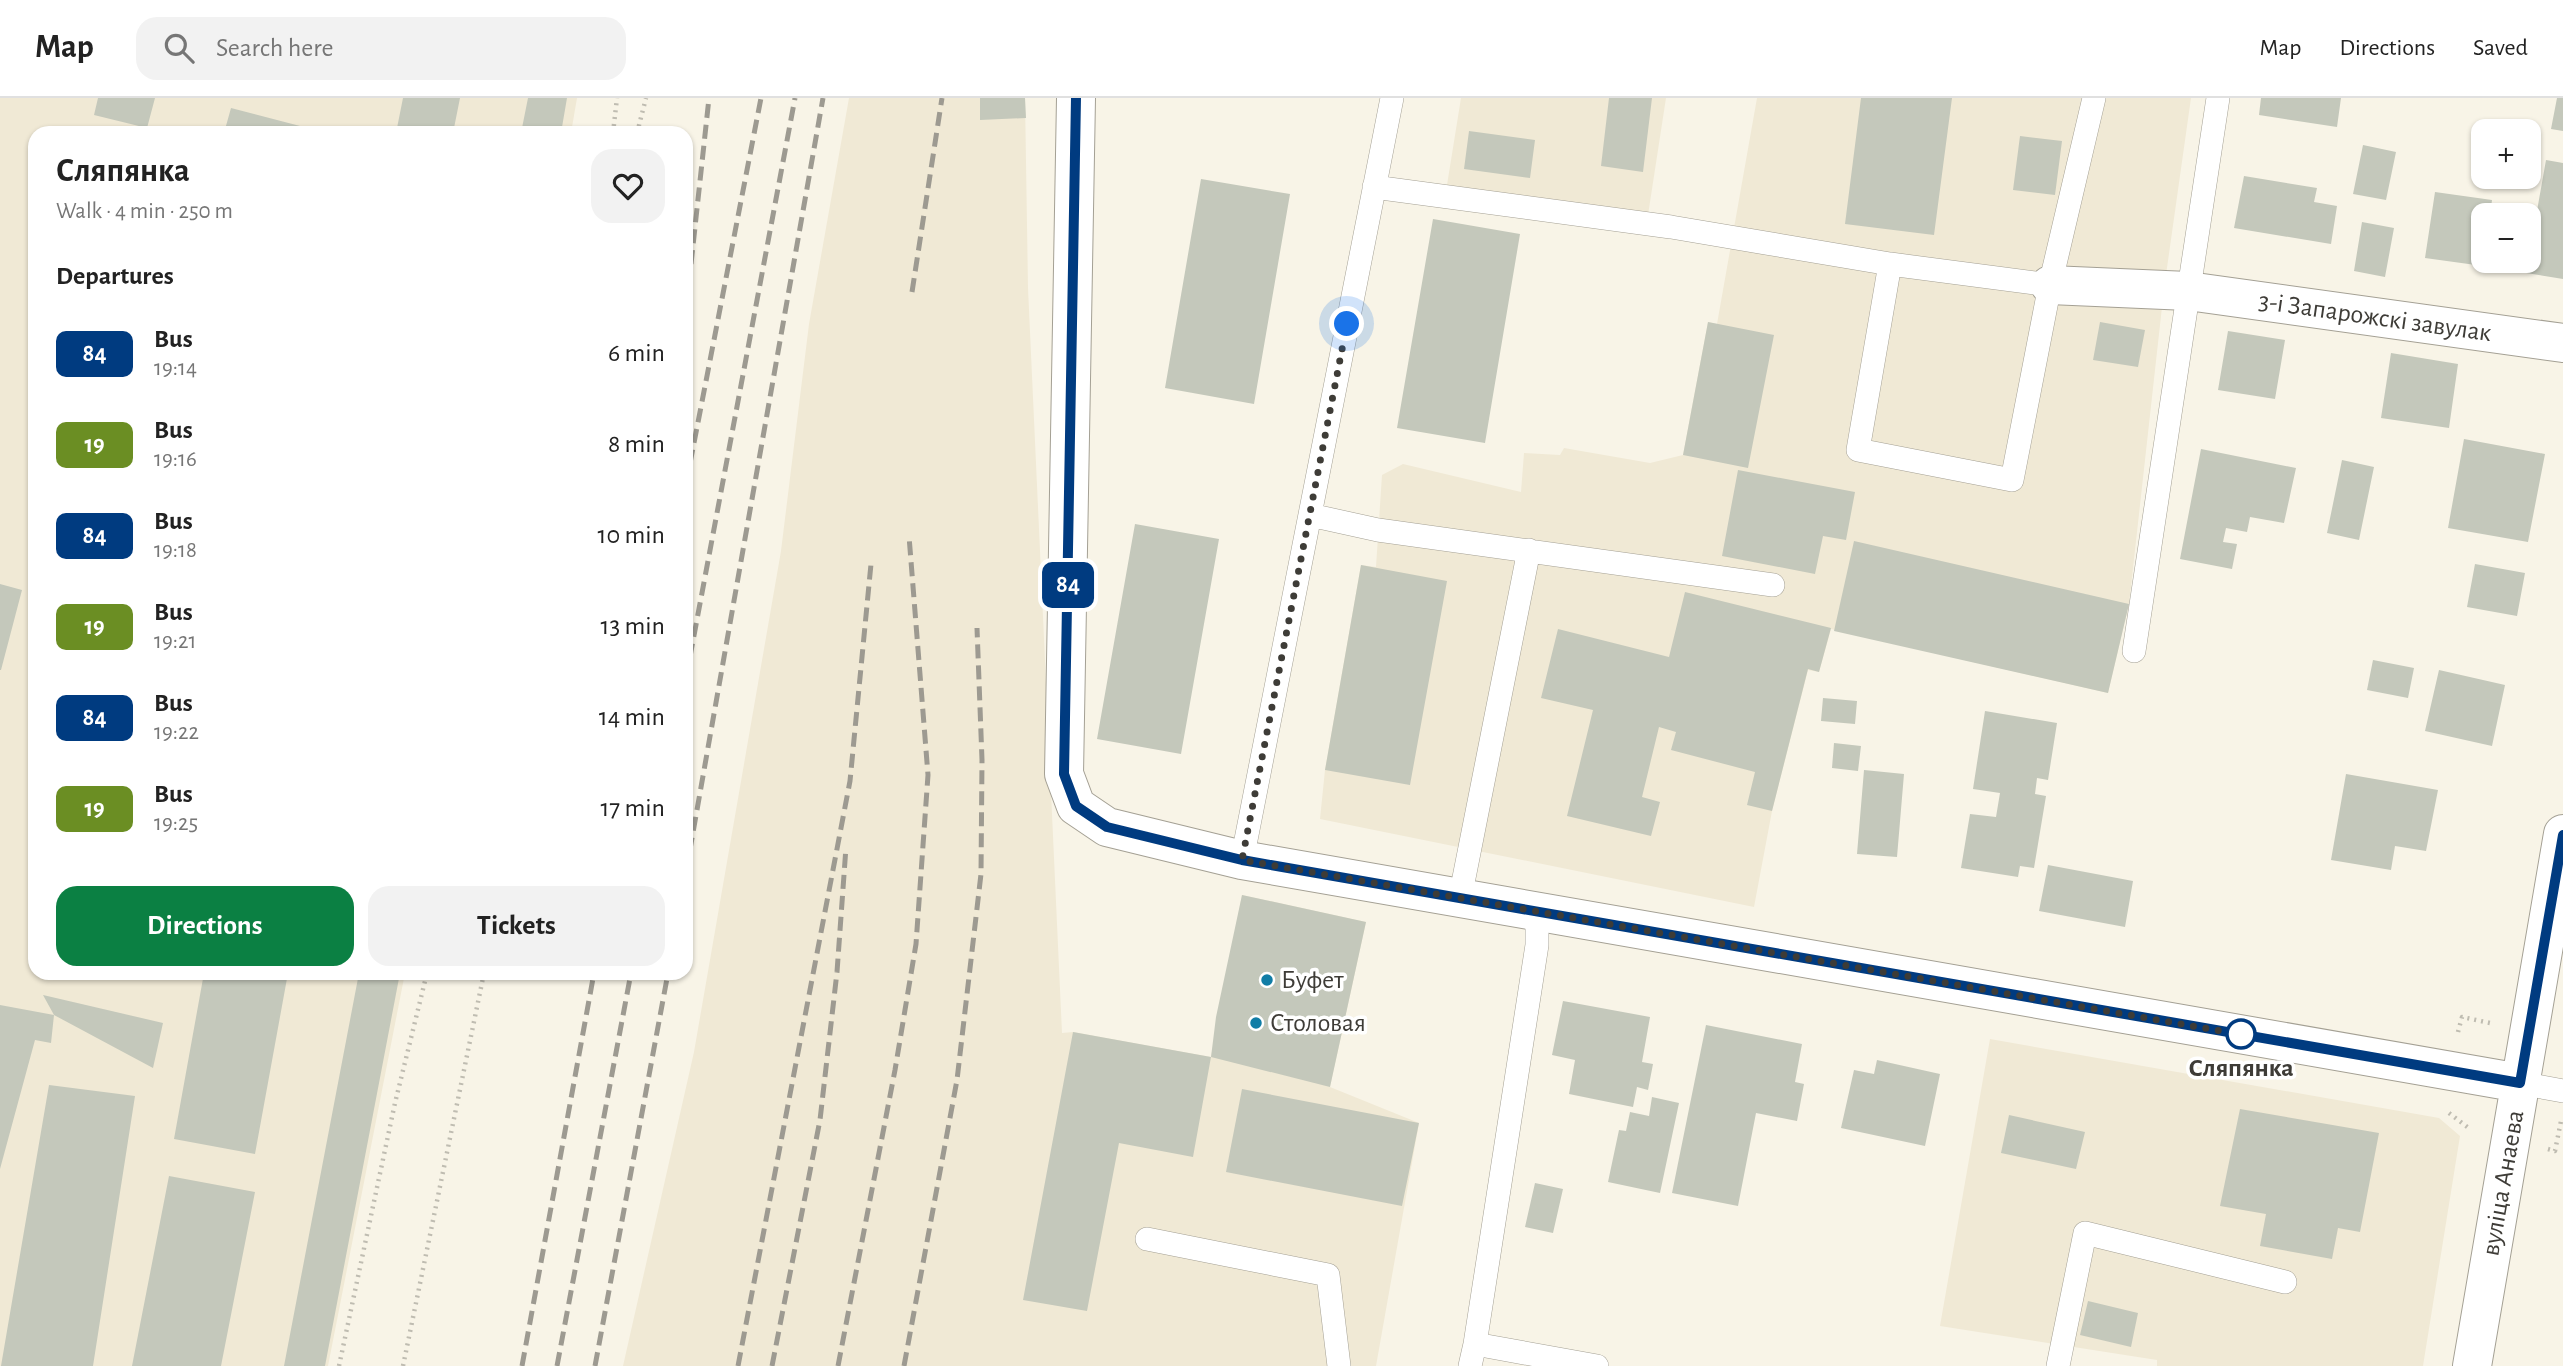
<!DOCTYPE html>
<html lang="en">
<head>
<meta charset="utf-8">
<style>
  body { margin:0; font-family:"Alegreya Sans",sans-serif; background:#f2f2f2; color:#222; height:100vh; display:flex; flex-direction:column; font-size:26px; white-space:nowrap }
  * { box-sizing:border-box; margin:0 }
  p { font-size:23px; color:#767676 }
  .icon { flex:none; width:38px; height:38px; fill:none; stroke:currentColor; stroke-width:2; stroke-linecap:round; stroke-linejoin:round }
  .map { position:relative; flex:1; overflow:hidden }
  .side { position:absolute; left:28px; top:28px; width:665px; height:854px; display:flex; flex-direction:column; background:#fff; border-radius:21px; box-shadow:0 2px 5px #0004 }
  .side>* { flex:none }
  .badge { padding:0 14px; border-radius:10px; font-size:24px; line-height:46px }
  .controls { position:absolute; left:2471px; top:21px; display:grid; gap:14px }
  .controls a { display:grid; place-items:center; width:70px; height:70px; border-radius:14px; background:#fff; box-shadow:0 2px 5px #0004; font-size:35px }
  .you { position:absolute; width:35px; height:35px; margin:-18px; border:5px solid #fff; border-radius:50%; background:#1a73e8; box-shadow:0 0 0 10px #1a73e833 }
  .map>.badge { position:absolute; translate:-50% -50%; box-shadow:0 0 0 4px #fff }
  h2 { padding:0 28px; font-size:26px; line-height:63px }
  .round { display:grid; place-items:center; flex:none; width:74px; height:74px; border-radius:21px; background:#f2f2f2 }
  .overview { display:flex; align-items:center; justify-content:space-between; height:119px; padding:0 28px }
  h1 { font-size:33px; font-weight:700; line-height:52px }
  .primary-button { display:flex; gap:14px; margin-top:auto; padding:14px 28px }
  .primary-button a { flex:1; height:80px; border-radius:21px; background:#0b8043; color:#fff; font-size:28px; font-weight:700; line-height:80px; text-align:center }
  .primary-button a+a { background:#f2f2f2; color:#222 }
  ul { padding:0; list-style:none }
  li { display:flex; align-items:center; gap:21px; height:91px; padding:0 28px }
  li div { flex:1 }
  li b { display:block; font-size:26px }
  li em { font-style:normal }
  li .badge { min-width:77px; font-weight:700; text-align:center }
  header { display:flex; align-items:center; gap:42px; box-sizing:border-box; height:98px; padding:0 35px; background:#fff; border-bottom:2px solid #e0e0e0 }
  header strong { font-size:33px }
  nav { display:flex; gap:38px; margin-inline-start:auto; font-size:24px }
  .search { width:490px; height:63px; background:#f2f2f2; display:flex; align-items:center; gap:18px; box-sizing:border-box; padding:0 24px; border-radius:21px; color:#767676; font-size:26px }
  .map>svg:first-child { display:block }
</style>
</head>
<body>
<header>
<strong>Map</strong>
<div class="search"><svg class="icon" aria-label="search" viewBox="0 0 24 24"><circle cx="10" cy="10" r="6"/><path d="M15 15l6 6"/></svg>Search here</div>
<nav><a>Map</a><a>Directions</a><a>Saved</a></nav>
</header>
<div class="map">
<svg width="2563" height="1268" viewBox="0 0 2563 1268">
  <rect width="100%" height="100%" fill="#f8f4e7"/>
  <path fill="#f0e9d5" d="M0,0h577l-6,35h-536v840h370l-77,393h-328z
    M849,0h176l3,190 34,745 11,-1 138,25 31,-162 124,27 -36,165 89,36 -43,243h-753l71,-314 87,-501 28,-227z
    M1461,0h205l-18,117 -201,-30z
    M1757,0h434l-27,191 -35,315 -21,89 -277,-64 -12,43 -11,-2 -36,141 -18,96 -434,-88 5,-49 36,-205 15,2 6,-92 21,-11 118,28 3,-39 36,2 4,-7 86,15 33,-8 25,-133 9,2z
    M1990,941l449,79 21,18 -37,230h-266v-6l-217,-34z"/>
  <path fill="#c4c8bb" d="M98,0h57l-8,30 -53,-13z
    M403,0h57l-7,35h-57z
    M528,0h39l-6,35h-40z
    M980,0h45l1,20 -46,2z
    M1609,0h43l-9,74 -42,-6z
    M1861,0h91l-18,137 -89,-11z
    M2261,0h80l-4,29 -78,-12z
    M2557,0h6v33l-12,-2z
    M231,10l92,24v1h-99z
    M1469,33l66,9 -5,38 -66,-9z
    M2020,38l42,5 -7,54 -42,-5z
    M2363,47l33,7 -10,48 -33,-6z
    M2546,62l17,3v116l-37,-6z
    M2244,78l73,12 -3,14 23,4 -6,38 -97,-16z
    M1201,81l89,15 -36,210 -89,-16z
    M2435,94l57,8 -2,15h-7v51l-58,-8z
    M1433,121l87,15 -35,209 -88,-15z
    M2362,124l32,6 -9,49 -31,-6z
    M1708,224l66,13 -26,133 -65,-13z
    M2100,224l45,8 -7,37 -45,-7z
    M2228,233l57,9 -10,59 -57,-9z
    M2391,255l67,11 -9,64 -68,-10z
    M2464,341l81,15 -17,88 -80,-14z
    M2201,351l95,19 -12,55 -34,-6 -3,15 -21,-4 -3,14 14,2 -5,25 -52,-10z
    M2342,362l32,7 -15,73 -32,-7z
    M1738,372l117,22 -9,48 -23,-4 -8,38 -93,-18z
    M1135,426l84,15 -38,215 -84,-15z
    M1854,443l275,63 -21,89 -274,-62z
    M2475,466l50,9 -8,43 -50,-9z
    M1361,467l86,16 -37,204 -85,-15z
    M0,486l22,6 -21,80h-1z
    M1685,494l146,36 -12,44 -11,-3 -36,142 -25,-6 8,-33 -84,-22 5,-18 -17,-5 -17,70 18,5 -9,34 -84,-20 26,-106 -52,-12 17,-69 111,28z
    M2373,562l41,8 -6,30 -41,-8z
    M2439,572l66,15 -13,61 -67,-15z
    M1823,600l34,3 -2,23 -34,-3z
    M1985,613l72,12 -9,57 -11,-2 -2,16 11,2 -12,72 -14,-2 -2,11 -57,-9 9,-54 26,3 4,-24 -27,-4z
    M1834,645l27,3 -3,25 -26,-3z
    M1864,672l40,4 -7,83 -40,-3z
    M2346,676l92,16 -12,61 -31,-5 -4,24 -60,-10z
    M2048,767l85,16 -8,46 -86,-16z
    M1242,797l124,27 -36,165 -119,-30 -18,100 -74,-14 -32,168 -64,-11 50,-268 138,25 5,-40z
    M204,875h84l-33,181 -81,-15z
    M359,875h41l-75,393h-41z
    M43,897l120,28 -10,45 -99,-53 -3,28 -16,-3 -35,129v-164l54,10z
    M1563,903l87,16 -8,45 11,2 -5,26 -11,-3 -4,20 -64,-13 6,-34 -23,-5z
    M1706,927l96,19 -7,38 9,2 -7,37 -41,-8 -18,93 -66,-13z
    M1877,962l63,14 -15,72 -84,-18 13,-58 20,4z
    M49,987l86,11 -42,270h-92z
    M1242,991l177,34 -17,83 -176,-34z
    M1652,999l27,6 -19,90 -52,-11 11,-52 7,1 4,-19 19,4z
    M2240,1011l139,24 -19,99 -22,-4 -6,31 -72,-13 6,-32 -46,-8z
    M2009,1017l76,17 -9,37 -75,-16z
    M169,1078l86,16 -34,174h-89z
    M1535,1085l28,6 -10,44 -28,-6z
    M2088,1203l50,12 -7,34 -51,-12z"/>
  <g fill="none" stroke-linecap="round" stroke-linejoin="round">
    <defs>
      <path id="service" d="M1374,89l297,40 219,37
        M2050,187l-160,-21 -32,186 154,30 38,-195 44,-187
        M1310,417l68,15 395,55
        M2134,553l84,-553
        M1242,762l150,-762
        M1460,800l69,-348
        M1537,814v33l-62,399 122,22
        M2520,985l43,8
        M1147,1141l181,36 11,91
        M1470,1268l5,-22
        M2058,1268l27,-133 200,49"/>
      <path id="minor" d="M1076,0l-12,676 12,32 31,21 135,33 1278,223
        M2050,187l138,6 375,52
        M2472,1268l91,-532"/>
    </defs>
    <use href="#service" stroke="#a4a094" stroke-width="24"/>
    <use href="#minor" stroke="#a4a094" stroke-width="40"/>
    <path stroke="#bfbcb1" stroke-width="4.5" stroke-dasharray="2 5" stroke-linecap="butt" d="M613,35l4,-35
      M637,35l9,-35
      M2458,934l4,-15 28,6
      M2449,1015l21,16
      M2548,1051l7,2 6,-30
      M339,1268l56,-263 32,-130
      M403,1268l81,-393"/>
    <use href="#service" stroke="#fff" stroke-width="23"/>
    <use href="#minor" stroke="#fff" stroke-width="38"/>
    <path stroke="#9d9a91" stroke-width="5" stroke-dasharray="14 7" stroke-linecap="butt" d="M691,166l18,-166
      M912,194l30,-194
      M686,386l75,-386
      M686,580l109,-580
      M686,774l137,-774
      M522,1268l72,-393
      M557,1268l74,-393
      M595,1268l73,-393
      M738,1268l112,-585 21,-217
      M772,1268l48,-246 17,-148 9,-125
      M838,1268l57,-296 21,-126 12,-169 -19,-239
      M904,1268l53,-286 24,-206 1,-114 -5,-132"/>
  </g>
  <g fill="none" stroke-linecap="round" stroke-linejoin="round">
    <defs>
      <path id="line" d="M1076,0l-12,676 12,32 31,21 135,33 1278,223 43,-248"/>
    </defs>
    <use href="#line" stroke="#fff" stroke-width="16"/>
    <use href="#line" stroke="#003b80" stroke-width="10"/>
    <path stroke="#3e3c37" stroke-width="7" stroke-dasharray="0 12.6" d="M1347,226l-105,536 1002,175 -3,-1"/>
  </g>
  <g fill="#107da6" stroke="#fff" stroke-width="2.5">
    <circle cx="1267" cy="882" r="7"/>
    <circle cx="1256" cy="925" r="7"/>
  </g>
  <circle fill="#fff" stroke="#003b80" stroke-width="3.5" cx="2241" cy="936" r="14"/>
  <g text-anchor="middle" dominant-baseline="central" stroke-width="7" stroke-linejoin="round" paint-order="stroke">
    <g font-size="26" fill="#3e3c37" stroke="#fff">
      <text transform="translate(2375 219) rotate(8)">3-і Запарожскі завулак</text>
      <text transform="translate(2503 1085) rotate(-80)">вуліца Анаева</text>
    </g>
    <g font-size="26" fill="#3e3c37" stroke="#fff" text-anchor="start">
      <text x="1281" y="882">Буфет</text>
      <text x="1270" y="925">Столовая</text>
    </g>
    <g font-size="26" font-weight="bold" fill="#3e3c37" stroke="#fff">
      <text x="2241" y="970">Сляпянка</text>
    </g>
  </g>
</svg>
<div class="controls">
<a>+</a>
<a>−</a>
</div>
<div class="you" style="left:1347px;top:226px"></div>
<b class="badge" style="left:1068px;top:487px;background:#003b80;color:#fff">84</b>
<section class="side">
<div class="overview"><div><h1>Сляпянка</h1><p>Walk · 4 min · 250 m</p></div><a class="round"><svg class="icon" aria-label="heart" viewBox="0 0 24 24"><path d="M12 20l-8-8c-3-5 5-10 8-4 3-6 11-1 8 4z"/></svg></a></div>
<h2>Departures</h2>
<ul>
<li><span class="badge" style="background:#003b80;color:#fff">84</span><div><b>Bus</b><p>19:14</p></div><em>6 min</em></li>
<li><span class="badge" style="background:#6b8e23;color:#fff">19</span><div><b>Bus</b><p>19:16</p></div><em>8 min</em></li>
<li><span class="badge" style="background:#003b80;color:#fff">84</span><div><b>Bus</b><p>19:18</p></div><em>10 min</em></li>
<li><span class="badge" style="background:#6b8e23;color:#fff">19</span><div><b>Bus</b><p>19:21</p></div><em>13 min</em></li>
<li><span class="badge" style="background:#003b80;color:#fff">84</span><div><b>Bus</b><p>19:22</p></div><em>14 min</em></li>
<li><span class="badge" style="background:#6b8e23;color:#fff">19</span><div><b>Bus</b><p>19:25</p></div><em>17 min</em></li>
</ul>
<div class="primary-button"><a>Directions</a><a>Tickets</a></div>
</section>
</div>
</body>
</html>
